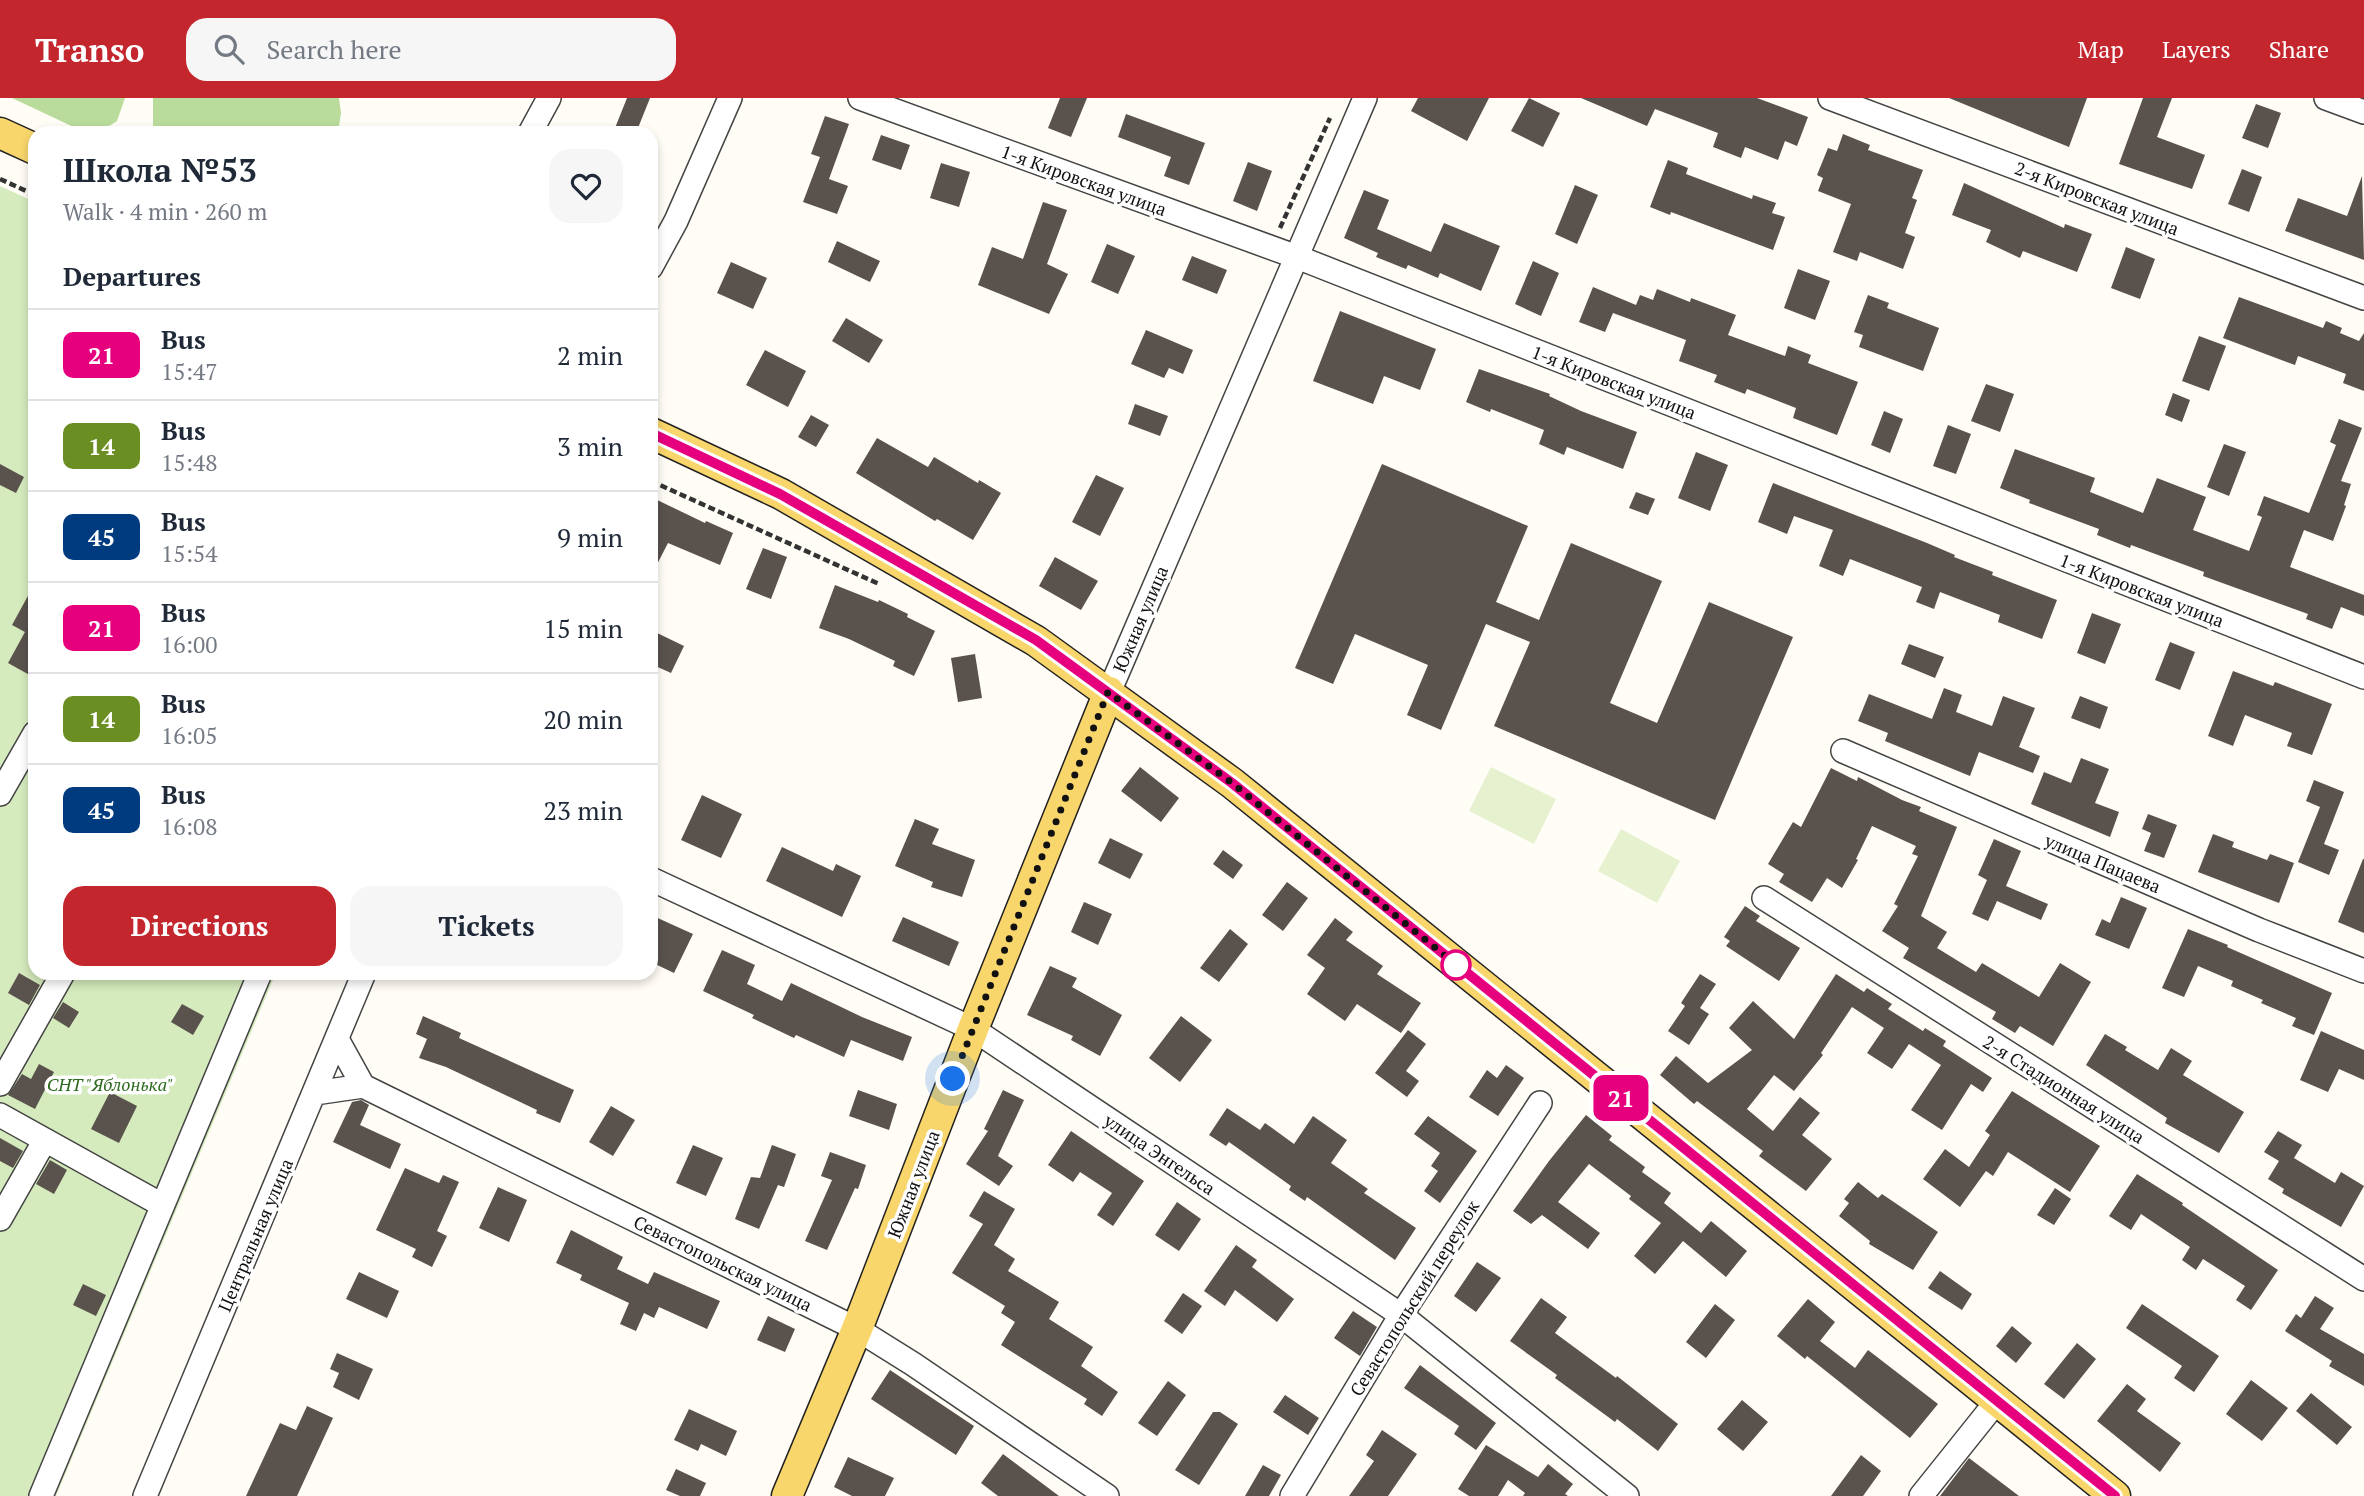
<!DOCTYPE html>
<html lang="en">
<head>
<meta charset="utf-8">
<style>
  body { margin:0; font-family:"PT Serif",serif; background:#f6f6f7; color:#1f2937; height:100vh; display:flex; flex-direction:column; font-size:26px; white-space:nowrap }
  * { box-sizing:border-box; margin:0 }
  p { font-size:23px; color:#747a83 }
  .icon { flex:none; width:38px; height:38px; fill:none; stroke:currentColor; stroke-width:2; stroke-linecap:round; stroke-linejoin:round }
  .map { position:relative; flex:1; overflow:hidden }
  .details { position:absolute; left:28px; top:28px; width:630px; height:854px; display:flex; flex-direction:column; background:#fff; border-radius:21px; box-shadow:0 4px 10px #0003 }
  .details>* { flex:none }
  .badge { padding:0 14px; border-radius:10px; font-size:24px; line-height:46px }
  .you { position:absolute; width:35px; height:35px; margin:-18px; border:5px solid #fff; border-radius:50%; background:#1a73e8; box-shadow:0 0 0 10px #1a73e833 }
  .map>.badge { position:absolute; translate:-50% -50%; box-shadow:0 0 0 4px #fff }
  h2 { padding:0 35px; font-size:26px; line-height:63px }
  .round { display:grid; place-items:center; flex:none; width:74px; height:74px; border-radius:21px; background:#f6f6f7 }
  .headline { display:flex; align-items:center; justify-content:space-between; height:119px; padding:0 35px }
  h1 { font-size:33px; font-weight:600; line-height:52px }
  .cta { display:flex; gap:14px; margin-top:auto; padding:14px 35px }
  .cta a { flex:1; height:80px; border-radius:21px; background:#c4262e; color:#fff; font-size:28px; font-weight:600; line-height:80px; text-align:center }
  .cta a+a { background:#f6f6f7; color:#1f2937 }
  ul { padding:0; list-style:none }
  li { display:flex; align-items:center; gap:21px; height:91px; padding:0 35px; border-top:2px solid #e0e1e3 }
  li div { flex:1 }
  li b { display:block; font-size:26px }
  li em { font-style:normal }
  li .badge { min-width:77px; font-weight:700; text-align:center }
  header { display:flex; align-items:center; gap:42px; box-sizing:border-box; height:98px; padding:0 35px; background:#c4262e; color:#fff }
  header strong { font-size:33px }
  nav { display:flex; gap:38px; margin-inline-start:auto; font-size:24px }
  .search { width:490px; height:63px; background:#f6f6f7; display:flex; align-items:center; gap:18px; box-sizing:border-box; padding:0 24px; border-radius:21px; color:#747a83; font-size:26px }
  .map>svg:first-child { display:block }
</style>
</head>
<body>
<header>
<strong>Transo</strong>
<div class="search"><svg class="icon" aria-label="search" viewBox="0 0 24 24"><circle cx="10" cy="10" r="6"/><path d="M15 15l6 6"/></svg>Search here</div>
<nav><a>Map</a><a>Layers</a><a>Share</a></nav>
</header>
<div class="map">
<svg width="2364" height="1398" viewBox="0 0 2364 1398">
  <rect width="100%" height="100%" fill="#fffdf5"/>
  <path fill="#d5ebbd" d="M0,88l35,16v771h241l-220,523h-56z"/>
  <path fill="#b9dc9c" d="M12,0h113l-8,23 -19,12 -18,-3z
    M153,0h186l2,15 -3,20h-185z"/>
  <path fill="#e6f2cf" d="M1491,669l65,32 -22,45 -65,-33z
    M1621,731l59,32 -23,42 -59,-32z"/>
  <path fill="#5a524d" d="M627,0h23l-14,35h-23z
    M1060,0h27l-16,39 -23,-9z
    M1418,0h71l-22,43 -56,-30z
    M1529,0l31,15 -17,34 -32,-16z
    M1581,0h176l51,19 -11,29 -12,-5 -7,19 -33,-13 -4,11 -28,-11 5,-14 -63,-24 -8,17z
    M1949,0h138l-18,49z
    M2143,0h29l-15,39 48,18 -13,34 -73,-25z
    M2256,6l25,9 -13,35 -26,-10z
    M1126,16l79,29 -16,42 -25,-9 7,-19 -53,-20z
    M825,18l24,8 -20,55 19,7 -11,28 -34,-12 17,-45 -9,-3z
    M1843,36l27,11 -2,5 55,20 -11,28 5,2 -12,33 10,4 -12,32 -43,-17 -3,9 -24,-9 18,-48 -33,-13 5,-13 -6,-3 11,-27 9,3z
    M881,37l29,10 -9,25 -29,-10z
    M1668,62l20,8 -2,6 66,25 1,-4 23,8 -4,10 13,4 -12,33 -102,-38 -1,3 -20,-8z
    M1248,64l24,9 -15,40 -24,-10z
    M941,65l29,9 -11,35 -29,-9z
    M2242,71l20,8 -13,35 -21,-8z
    M2362,78l2,84 -79,-29 13,-33 49,18z
    M1964,85l100,45 1,-4 27,10 -15,38 -54,-21 -3,7 -34,-16 5,-12 -39,-15z
    M1575,87l23,10 -21,49 -22,-10z
    M1364,92l25,10 -12,29 54,23 13,-29 56,23 -19,45 -41,-18 -2,5 -30,-13 -2,4 -30,-12 2,-4 -34,-15z
    M1043,104l24,8 -20,54 21,10 -19,40 -71,-29 14,-38 31,12z
    M837,143l43,20 -10,21 -42,-20z
    M1107,146l28,12 -17,38 -27,-12z
    M2126,149l29,12 -15,40 -29,-11z
    M1192,158l35,14 -10,24 -35,-14z
    M1533,163l26,12 -18,43 -26,-12z
    M731,164l36,16 -14,31 -36,-16z
    M1798,171l32,12 -15,39 -31,-12z
    M1593,189l43,18 4,-10 13,5 4,-11 33,13 1,-4 45,17 -8,20 57,21 3,-10 23,9 -3,8 50,19 -21,53 -44,-17 3,-10 -49,-19 -2,5 -31,-12 3,-7 -38,-14 7,-21 -73,-27 -8,19 -26,-10z
    M1868,197l21,8 -2,5 52,20 -16,43 -64,-24 4,-12 -9,-3z
    M2239,199l84,31 3,-7 16,7 -2,5 19,8 5,-8v58l-21,-8 3,-9 -48,-18 -3,9 -72,-27z
    M1340,213l96,38 -16,41 -36,-14 -11,28 -60,-23z
    M846,220l37,22 -14,23 -37,-22z
    M1146,232l47,20 -10,24 -14,-6 -5,10 -33,-14z
    M2199,238l27,10 -17,45 -27,-10z
    M765,252l41,21 -18,36 -42,-22z
    M1479,271l71,25 -1,2 32,15 56,21 -14,37 -56,-22 -3,8 -25,-11 5,-14 -53,-21 -1,3 -24,-10z
    M1986,286l28,10 -14,38 -29,-11z
    M2173,295l17,7 -8,22 -17,-7z
    M1135,306l33,12 -8,20 -32,-12z
    M1884,313l19,8 -13,34 -19,-8z
    M811,317l18,10 -13,22 -18,-10z
    M2339,321l23,9 -21,53 10,3 -7,21 2,1 -13,35 -29,-11 -14,37 74,28v21l-23,-9 -9,22 -26,-10 2,-5 -105,-38 1,-4 -73,-27 -1,3 -33,-13 2,-6 -70,-26 1,-3 -30,-12 15,-39 80,29 -5,14 53,21 14,-35 49,19 -13,33 56,21 13,-34 -5,-2 7,-19 45,17 27,-68 -6,-3z
    M1948,327l23,9 -15,40 -23,-8z
    M877,340l51,29 6,-10 44,26 1,-3 22,13 -28,47 -36,-21 -2,2 -79,-48z
    M2224,346l22,8 -17,44 -22,-9z
    M1696,354l32,13 -18,46 -32,-13z
    M0,366l24,13 -8,16 -16,-8z
    M1382,366l146,62 -32,76 43,18 32,-77 91,38 -52,122 47,20 52,-121 84,35 -78,183 -221,-94 36,-84 -44,-18 -45,106 -34,-15 21,-50 -73,-31 -22,50 -38,-16z
    M1096,377l28,13 -24,48 -28,-14z
    M1773,385l154,60 28,12 -1,2 39,15 -1,3 65,25 -15,39 -44,-17 2,-7 -60,-23 -6,17 -18,-7 6,-15 -72,-28 -7,17 -24,-10 14,-36 -39,-14 -7,18 -29,-12z
    M1636,394l19,7 -7,16 -19,-7z
    M651,399l54,26 1,-2 27,12 -13,32 -52,-22 -17,33z
    M763,450l24,9 -16,42 -25,-10z
    M1055,459l43,24 -17,29 -42,-24z
    M35,485v95l-27,-15 17,-31 -13,-7z
    M835,487l43,17 1,-2 29,14 -1,3 28,14 -21,45 -21,-10 2,-5 -46,-22 -30,-11z
    M2092,515l29,11 -16,40 -28,-11z
    M651,532l33,16 -13,27 -20,-9z
    M2170,544l25,10 -15,38 -25,-10z
    M1909,546l35,13 -9,21 -34,-14z
    M975,556l7,44 -24,4 -7,-44z
    M2233,573l40,15 2,-4 57,22 -20,51 -25,-9 5,-13 -47,-18 -12,31 -25,-10z
    M1944,590l18,7 -6,17 36,14 11,-30 32,12 -16,39 21,9 -7,17 -54,-21 -9,24 -85,-35 3,-8 -30,-12 11,-27 63,25z
    M2080,598l28,11 -8,22 -29,-11z
    M2081,660l28,11 -14,34 24,9 -9,25 -79,-33 13,-32 27,11z
    M1140,669l39,31 -18,24 -40,-31z
    M1831,670l26,13 1,-4 44,23 19,7 -2,4 38,16 -36,89 26,16 -10,16 39,24 6,-9 57,34 21,-34 31,19 -38,64 -33,-20 -5,7 -23,-14 4,-7 -93,-54 6,-10 -27,-17 16,-25 -4,-2 24,-48 -6,-2 4,-8 -44,-20 -16,33 2,1 -16,28 -15,-10 -15,24 -33,-20 5,-8 -16,-10 25,-42 8,5z
    M2314,682l30,12 -20,52 15,6 -10,25 -31,-13 22,-55 -14,-6z
    M702,697l40,19 -21,44 -40,-18z
    M2148,716l29,11 -13,33 -20,-7 7,-18 -9,-4z
    M915,721l24,10 -7,15 43,16 -13,37 -31,-10 2,-5 -38,-16z
    M2213,736l21,8 -2,5 35,13 3,-6 24,9 -15,40 -81,-31z
    M1110,740l33,16 -13,25 -32,-16z
    M1994,741l27,12 -15,35 42,18 -7,16 -44,-19 -9,20 -16,-7 15,-34 -9,-5z
    M782,749l51,24 3,-7 25,12 -19,41 -76,-36z
    M1223,752l20,15 -10,14 -20,-15z
    M2363,761h1v74l-26,-11z
    M1287,784l21,16 -25,33 -21,-16z
    M2121,799l26,11 -18,41 -34,-14 7,-16 8,4z
    M1084,804l28,12 -14,31 -27,-13z
    M1745,808l15,10 -4,5 44,27 -21,33 -53,-35 4,-5 -6,-4z
    M651,817l42,19 -19,39 -23,-11z
    M903,819l56,25 -10,24 -57,-25z
    M1335,820l18,14 -7,8 37,26 -6,8 44,29 -20,30 -44,-29 -12,17 -38,-27 18,-26 -18,-13z
    M1230,831l18,15 -29,38 -19,-14z
    M2188,831l40,16 -1,2 105,46 -18,42 -22,-9 4,-8 -35,-15 2,-3 -32,-14 2,-5 -35,-15 -14,31 -22,-9z
    M722,852l33,15 -8,19 35,17 9,-18 71,34 50,20 -9,24 -52,-21 -7,17 -48,-22 -2,3 -42,-20 2,-3 -51,-24z
    M1050,868l27,12 -5,9 50,28 -22,41 -29,-16 2,-4 -46,-21z
    M19,875l21,12 -11,20 -21,-12z
    M1700,876l16,10 -16,24 9,6 -20,31 -21,-14 17,-25 -4,-3z
    M1836,876l28,18 3,-4 25,16 -4,5 35,22 2,-3 21,13 -3,5 49,32 -9,14 -12,-8 -29,46 -31,-20 30,-45 -32,-21 -17,25 -25,-16 17,-25 -32,-21 -31,46 2,2 -29,36 -20,-16 -27,34 26,22 27,-34 20,16 -18,22 30,24 -26,32 -47,-35 4,-5 -66,-50 -3,3 -34,-29 16,-19 32,27 44,-33 -23,-22 24,-27 41,38z
    M63,904l16,10 -10,16 -16,-10z
    M182,906l22,12 -11,19 -22,-13z
    M423,918l38,17 -2,5 115,52 -14,33 -24,-10 1,-3 -91,-43 -27,-9 8,-19 -11,-5z
    M1181,918l31,24 -32,42 -31,-24z
    M1408,932l18,14 -20,27 13,10 -12,16 -32,-24z
    M2321,933l43,19v30l-25,-11 -11,23 -28,-12z
    M2105,936l22,13 -2,3 33,20 13,-22 21,13 -9,14 61,37 -25,41 -54,-30 2,-5 -81,-53z
    M39,966l15,8 -19,37 -27,-14 14,-21 9,5z
    M1506,967l18,13 -26,38 -29,-19 18,-27 10,8z
    M858,992l39,14 -8,26 -40,-14z
    M1003,992l21,10 -26,56 15,10 -14,20 -33,-22 22,-33 -4,-2z
    M2012,993l88,55 -30,46 -62,-40 -15,24 -7,-5 -26,36 -37,-28 22,-30 24,18 21,-32 -5,-4z
    M110,994l27,14 -18,37 -28,-14z
    M361,1002l8,5 -9,20 41,19 -11,25 -57,-27 19,-40z
    M611,1008l24,14 -22,36 -24,-14z
    M1227,1010l33,22 5,-7 29,21 19,-28 34,24 -16,23 37,26 -4,4 52,35 -21,32 -88,-63 -2,4 -16,-11 2,-4 -62,-44 -3,4 -17,-11z
    M1586,1017l26,21 -3,4 36,27 -3,5 29,21 -7,10 37,30 10,-12 36,30 -21,26 -43,-36 -28,33 -21,-18 27,-33 -32,-24 2,-3 -42,-32 -31,38 42,31 -12,16 -46,-34 -11,9 -18,-13 36,-50z
    M1428,1018l49,35 -37,52 -16,-12 14,-20 -7,-5 9,-13 -26,-19z
    M1071,1033l73,50 -31,45 -16,-11 15,-22 -32,-21 -7,10 -25,-17z
    M2278,1033l24,14 -8,13 41,25 6,-11 23,14 -23,41 -59,-34 2,-4 -16,-10 11,-18 -15,-9z
    M0,1040l23,13 -10,17 -13,-7z
    M693,1047l30,13 -17,38 -30,-13z
    M772,1047l24,9 -12,33 -6,-2 -19,44 -24,-10 16,-42 9,1z
    M830,1054l36,13 -8,24 -3,-1 -28,62 -22,-9 27,-61 -11,-4z
    M50,1062l17,10 -13,24 -18,-10z
    M405,1070l34,15 4,-8 16,7 -22,49 10,5 -15,31 -20,-10 4,-8 -40,-19z
    M2137,1076l46,29 -1,2 96,65 -27,40 -15,-10 9,-14 -42,-27 -7,11 -14,-10 8,-13 -49,-33 -10,16 -22,-14z
    M1858,1084l20,16 4,-4 56,38 -25,38 -44,-26 1,-3 -31,-25 10,-13 -5,-4z
    M498,1089l29,13 -18,42 -30,-14z
    M2055,1090l16,11 -17,26 -17,-10z
    M984,1093l31,18 -21,36 21,14 -7,12 51,31 -10,17 44,28 -12,19 37,26 -16,24 -18,-12 3,-5 -86,-54 14,-23 -14,-9 4,-7 -53,-33 31,-49 -14,-8z
    M1177,1104l24,17 -22,32 -24,-16z
    M571,1132l52,27 -6,12 31,15 6,-12 66,29 -13,28 -48,-22 -5,11 -10,-5 -8,18 -16,-7 9,-21 -49,-23 2,-5 -26,-12z
    M1236,1147l21,15 -5,7 42,32 -17,23 -42,-32 -10,16 -21,-15z
    M1477,1164l24,16 -25,34 -22,-16z
    M1940,1173l32,23 -10,16 -34,-22z
    M359,1174l40,19 -12,27 -41,-19z
    M83,1186l23,11 -10,21 -23,-11z
    M1183,1195l19,13 -20,28 -18,-13z
    M2315,1198l19,12 -14,21 44,25v32l-35,-20 3,-5 -47,-30 11,-17 5,4z
    M1541,1200l26,19 -12,16 61,45 1,-2 61,48 -20,27 -41,-32 -2,3 -60,-44 2,-3 -47,-34z
    M1808,1201l27,23 -15,19 35,27 13,-18 70,54 -28,34 -103,-82 -2,3 -28,-23z
    M1715,1206l20,16 -29,38 -20,-16z
    M2142,1206l77,52 -25,36 -20,-14 8,-12 -56,-38z
    M1353,1213l24,16 -17,29 -26,-18z
    M768,1218l27,13 -10,23 -28,-12z
    M2012,1228l20,17 -16,20 -20,-17z
    M2077,1245l19,16 -32,40 -20,-15z
    M337,1255l36,16 -14,31 -26,-13 6,-14 -9,-4z
    M1420,1267l76,58 -20,27 -22,-16 5,-8 -55,-38z
    M890,1272l84,56 -18,29 -85,-56z
    M2251,1282l37,28 -26,33 -36,-27z
    M1168,1283l18,14 -29,41 -19,-13z
    M2127,1286l19,15 -9,12 44,32 -21,29 -63,-51z
    M2311,1295l41,34 -15,18 -41,-34z
    M1285,1297l34,23 -11,17 -35,-23z
    M1742,1302l26,22 -25,29 -26,-22z
    M307,1308l26,12 -36,78h-51l34,-73 16,7z
    M689,1311l48,22 -11,25 -25,-12 -3,7 -24,-11z
    M1213,1314h7l18,12 -39,61 -24,-15z
    M1382,1332l35,24 -29,42h-39l25,-35 -8,-6z
    M1486,1347l52,32 10,-13 25,20 -8,10 3,2h-45l2,-3 -17,-13 -10,16h-29l-11,-7z
    M1003,1356l56,42h-61l-17,-13z
    M1861,1357l20,16 -18,25h-32z
    M848,1359l46,21 -9,18h-33l-18,-9z
    M1969,1360l50,38h-79z
    M1263,1367l18,10 -12,21h-24z
    M676,1371l30,14 -6,13h-20l-14,-6z"/>
  <g fill="none" stroke-linecap="round" stroke-linejoin="round">
    <defs>
      <path id="minor" d="M860,0l437,159 1067,420
        M1830,0l534,200
        M2326,0l38,14
        M530,35l19,-35
        M651,169l25,-46 54,-123
        M1109,594l256,-594
        M1843,653l416,179 105,41
        M0,696l35,-61
        M651,781l322,150 428,286 226,181
        M1764,800l600,381
        M337,941l26,47
        M0,986l63,-111
        M315,995l48,-7 494,243 56,35 194,132
        M0,1017l162,90
        M0,1121l45,-79
        M41,1398l219,-523
        M145,1398l219,-523
        M1292,1398l109,-181 139,-212
        M1921,1398l76,-95"/>
      <path id="major" d="M0,35l35,16
        M651,335l130,61 255,147 196,142 883,713
        M787,1398l70,-167 116,-300 136,-337"/>
    </defs>
    <use href="#minor" stroke="#444" stroke-width="26"/>
    <use href="#major" stroke="#222" stroke-width="33"/>
    <path stroke="#333" stroke-width="4.5" stroke-dasharray="7 3.5" stroke-linecap="butt" d="M0,81l35,16
      M1280,130l50,-110
      M651,383l228,103"/>
    <use href="#minor" stroke="#fff" stroke-width="23"/>
    <use href="#major" stroke="#f9d66b" stroke-width="30"/>
  </g>
  <g fill="none" stroke-linecap="round" stroke-linejoin="round">
    <defs>
      <path id="line" d="M651,335l129,61 256,146 196,143 883,713"/>
    </defs>
    <use href="#line" stroke="#fff" stroke-width="16"/>
    <use href="#line" stroke="#e6007e" stroke-width="10"/>
    <path stroke="#111" stroke-width="7" stroke-dasharray="0 12.6" d="M953,981l155,-387 124,91 227,184 -3,-2"/>
  </g>
  <circle fill="#fff" stroke="#e6007e" stroke-width="3.5" cx="1456" cy="867" r="14"/>
  <g text-anchor="middle" dominant-baseline="central" stroke-width="7" stroke-linejoin="round" paint-order="stroke">
    <g font-size="18" fill="#111" stroke="#fff">
      <text transform="translate(1084 82) rotate(20)">1-я Кировская улица</text>
      <text transform="translate(2097 100) rotate(21)">2-я Кировская улица</text>
      <text transform="translate(1614 284) rotate(21)">1-я Кировская улица</text>
      <text transform="translate(2142 492) rotate(21)">1-я Кировская улица</text>
      <text transform="translate(1140 521) rotate(-67)">Южная улица</text>
      <text transform="translate(2103 765) rotate(23)">улица Пацаева</text>
      <text transform="translate(2064 991) rotate(32)">2-я Стадионная улица</text>
      <text transform="translate(1160 1056) rotate(34)">улица Энгельса</text>
      <text transform="translate(913 1086) rotate(-69)">Южная улица</text>
      <text transform="translate(255 1137) rotate(-67)">Центральная улица</text>
      <text transform="translate(723 1165) rotate(26)">Севастопольская улица</text>
      <text transform="translate(1414 1200) rotate(-58)">Севастопольский переулок</text>
    </g>
    <g font-size="18" font-style="italic" fill="#2f6b1f" stroke="#fff">
      <text x="110" y="986">СНТ "Яблонька"</text>
    </g>
  </g>
</svg>
<div class="you" style="left:953px;top:981px"></div>
<b class="badge" style="left:1621px;top:1000px;background:#e6007e;color:#fff">21</b>
<section class="details">
<div class="headline"><div><h1>Школа №53</h1><p>Walk · 4 min · 260 m</p></div><a class="round"><svg class="icon" aria-label="heart" viewBox="0 0 24 24"><path d="M12 20l-8-8c-3-5 5-10 8-4 3-6 11-1 8 4z"/></svg></a></div>
<h2>Departures</h2>
<ul>
<li><span class="badge" style="background:#e6007e;color:#fff">21</span><div><b>Bus</b><p>15:47</p></div><em>2 min</em></li>
<li><span class="badge" style="background:#6b8e23;color:#fff">14</span><div><b>Bus</b><p>15:48</p></div><em>3 min</em></li>
<li><span class="badge" style="background:#003b80;color:#fff">45</span><div><b>Bus</b><p>15:54</p></div><em>9 min</em></li>
<li><span class="badge" style="background:#e6007e;color:#fff">21</span><div><b>Bus</b><p>16:00</p></div><em>15 min</em></li>
<li><span class="badge" style="background:#6b8e23;color:#fff">14</span><div><b>Bus</b><p>16:05</p></div><em>20 min</em></li>
<li><span class="badge" style="background:#003b80;color:#fff">45</span><div><b>Bus</b><p>16:08</p></div><em>23 min</em></li>
</ul>
<div class="cta"><a>Directions</a><a>Tickets</a></div>
</section>
</div>
</body>
</html>
